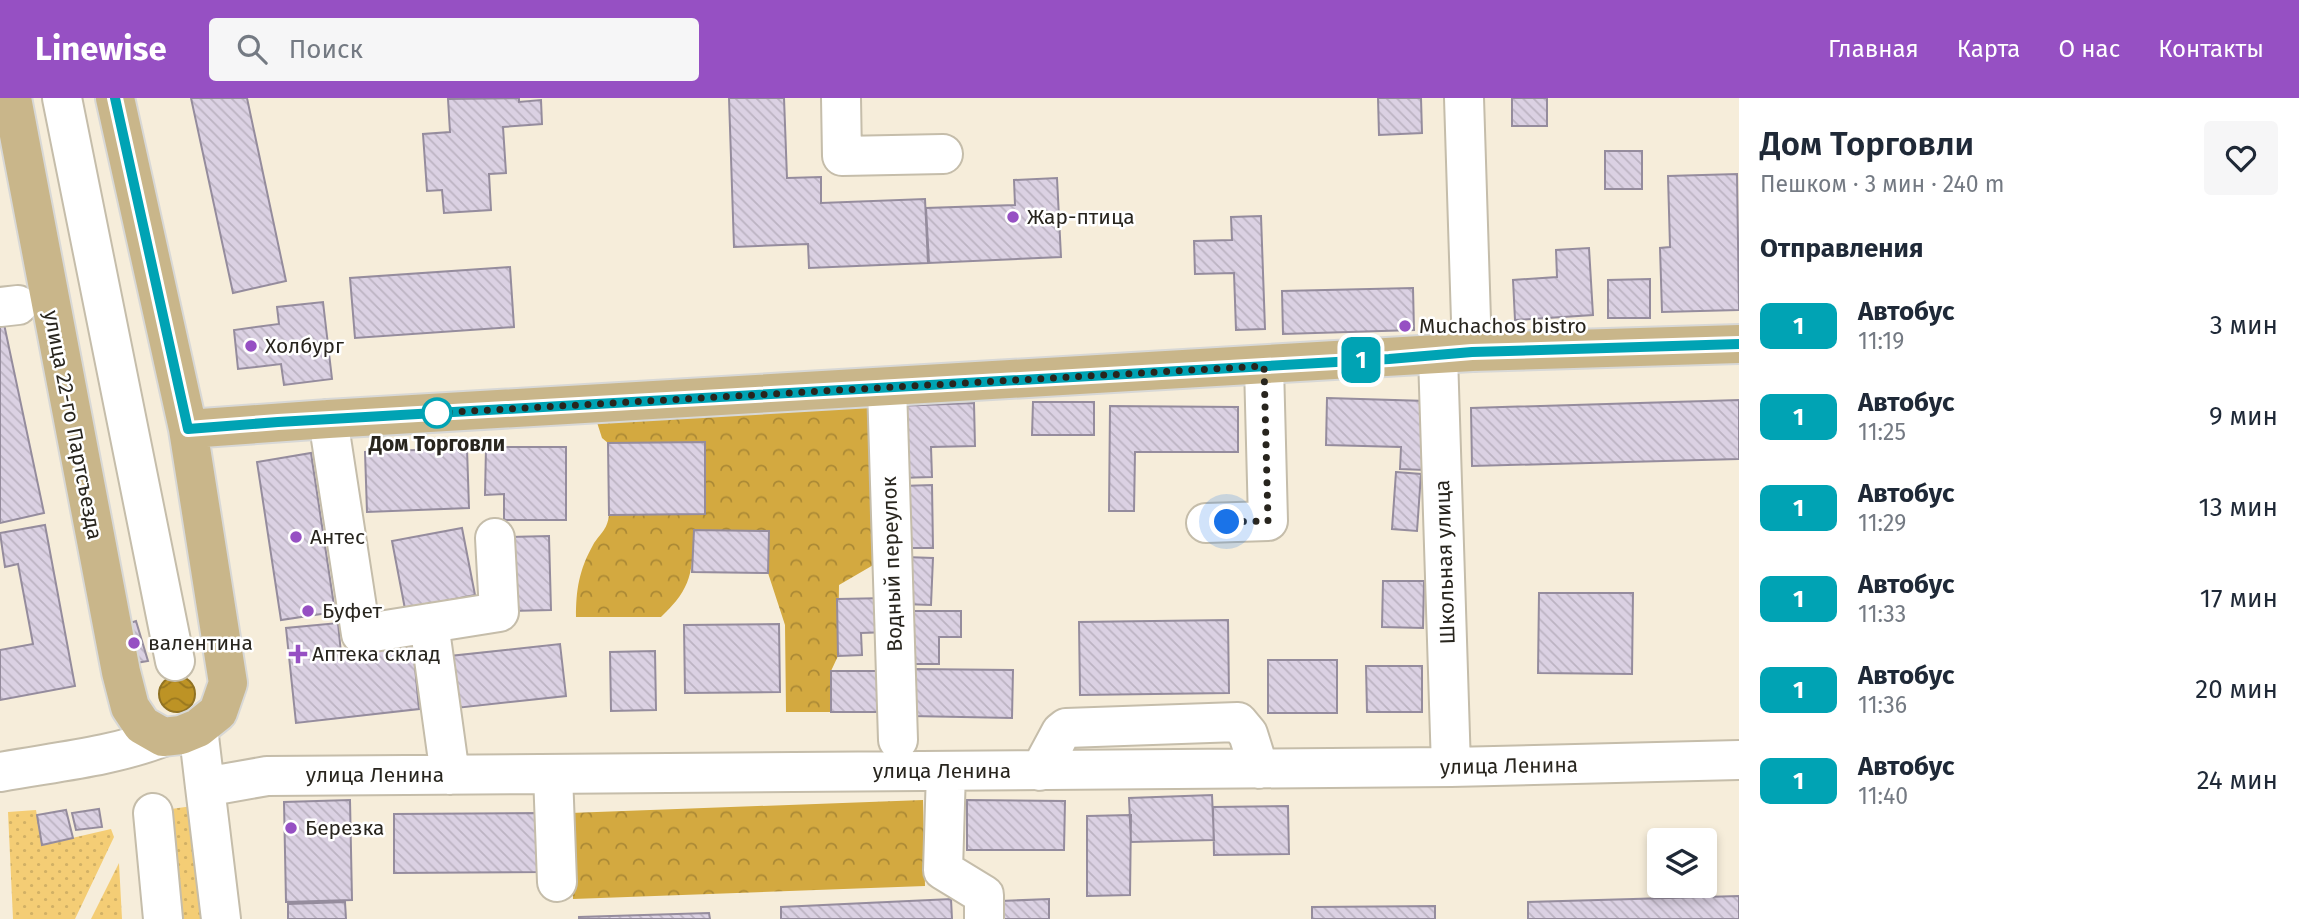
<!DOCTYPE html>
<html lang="ru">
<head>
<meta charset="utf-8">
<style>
  body { margin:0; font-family:"Fira Sans",sans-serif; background:#f6f6f7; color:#1f2937; height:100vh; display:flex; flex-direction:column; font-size:26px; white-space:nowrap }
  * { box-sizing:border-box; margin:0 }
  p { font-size:23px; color:#747a83 }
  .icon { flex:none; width:38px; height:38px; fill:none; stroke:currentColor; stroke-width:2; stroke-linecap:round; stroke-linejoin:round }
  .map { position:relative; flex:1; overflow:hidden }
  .panel { display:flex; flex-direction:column; background:#fff; width:560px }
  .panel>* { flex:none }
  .badge { padding:0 14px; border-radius:10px; font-size:24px; line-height:46px }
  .controls { position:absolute; left:1647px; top:730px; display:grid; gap:14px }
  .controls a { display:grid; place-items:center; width:70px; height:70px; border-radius:7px; background:#fff; box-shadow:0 4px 10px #0003; font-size:35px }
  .you { position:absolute; width:35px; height:35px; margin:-18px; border:5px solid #fff; border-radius:50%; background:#1a73e8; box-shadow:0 0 0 10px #1a73e833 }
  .map>.badge { position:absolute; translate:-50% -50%; box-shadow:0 0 0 4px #fff }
  h2 { padding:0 21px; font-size:26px; line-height:63px }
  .round { display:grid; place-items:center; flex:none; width:74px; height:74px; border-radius:7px; background:#f6f6f7 }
  .headline { display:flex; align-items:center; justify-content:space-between; height:119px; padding:0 21px }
  h1 { font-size:33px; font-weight:600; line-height:52px }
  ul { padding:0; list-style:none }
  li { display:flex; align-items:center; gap:21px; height:91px; padding:0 21px }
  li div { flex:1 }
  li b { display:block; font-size:26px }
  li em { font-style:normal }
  li .badge { min-width:77px; font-weight:700; text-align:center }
  header { display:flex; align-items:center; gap:42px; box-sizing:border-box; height:98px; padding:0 35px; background:#9650c3; color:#fff }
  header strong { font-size:33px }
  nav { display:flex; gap:38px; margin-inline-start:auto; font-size:24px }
  .search { width:490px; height:63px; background:#f6f6f7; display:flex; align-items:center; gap:18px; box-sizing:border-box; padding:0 24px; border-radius:7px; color:#747a83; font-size:26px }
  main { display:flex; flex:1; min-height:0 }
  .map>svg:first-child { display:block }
</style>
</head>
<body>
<header>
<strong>Linewise</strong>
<div class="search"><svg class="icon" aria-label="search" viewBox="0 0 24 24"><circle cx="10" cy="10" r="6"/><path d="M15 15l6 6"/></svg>Поиск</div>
<nav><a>Главная</a><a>Карта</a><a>О нас</a><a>Контакты</a></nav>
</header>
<main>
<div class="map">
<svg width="1739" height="821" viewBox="0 0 1739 821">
  <defs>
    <pattern id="grass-dots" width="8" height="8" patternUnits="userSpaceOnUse" patternTransform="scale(1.75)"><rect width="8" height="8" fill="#f4cd75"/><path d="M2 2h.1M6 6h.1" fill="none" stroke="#d1b065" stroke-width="1.8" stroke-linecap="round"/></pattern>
    <pattern id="forest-crowns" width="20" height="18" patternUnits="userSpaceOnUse" patternTransform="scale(1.75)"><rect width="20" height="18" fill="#d3a940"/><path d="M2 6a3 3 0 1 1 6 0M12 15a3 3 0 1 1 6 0" fill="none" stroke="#ab8935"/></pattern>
    <pattern id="water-waves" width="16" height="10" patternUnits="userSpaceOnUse" patternTransform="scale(1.75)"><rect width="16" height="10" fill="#bd9325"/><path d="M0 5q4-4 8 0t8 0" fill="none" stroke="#9a781f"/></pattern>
    <pattern id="building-back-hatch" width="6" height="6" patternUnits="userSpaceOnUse" patternTransform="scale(1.75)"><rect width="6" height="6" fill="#dbd1e3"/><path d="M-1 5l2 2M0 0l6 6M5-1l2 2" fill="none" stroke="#bcb3c2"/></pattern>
  </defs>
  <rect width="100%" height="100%" fill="#f6edda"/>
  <path fill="url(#grass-dots)" d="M207,706l14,115h-40l-10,-110z
    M36,712l6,35 69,-16 3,8 -39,82h-62l-5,-107z
    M119,765l3,56h-31z"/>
  <path fill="url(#forest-crowns)" d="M883,295l4,164 -48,28 -1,71 -7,15v41h-45l-1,-87 -17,-52v-42l-74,-1c-2,42 -1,57 -33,87h-85c0,-27 3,-47 17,-72 7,-12 14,-14 16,-30l96,-1v-72l-97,1 -6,-5 -8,-25z
    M923,702l2,86 -352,13 -3,-86z"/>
  <path fill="url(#water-waves)" stroke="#907223" stroke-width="2" d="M159 596a18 18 0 1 1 36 0a18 18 0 1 1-36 0Z"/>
  <path fill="url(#building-back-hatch)" stroke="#958c9d" stroke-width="2" d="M191,0h56l39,183 -53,12z
    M519,0v4l22,-2 1,24 -39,3 3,46 -17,1 2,36 -47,3 -2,-23 -15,1 -4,-57 27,-2 -2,-33z
    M729,0h55l3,80 34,-1v26l104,-4 3,64 -119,5 -1,-24 -74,3z
    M1378,0h43l1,35 -43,2z
    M1512,0h35v28h-35z
    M1605,53h37v38h-37z
    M1737,76l2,136 -77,2 -2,-64 10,-1 -2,-71z
    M1057,80l4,79 -132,6 -3,-55 89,-3 -1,-25z
    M1261,118l4,113 -29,1 -2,-57 -39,1 -1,-33 38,-1 -1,-23z
    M1589,150l4,67 -78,5 -2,-40 44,-3 -1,-27z
    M510,169l4,60 -159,11 -5,-60z
    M1650,181v39h-42v-38z
    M1413,190l1,42 -131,4 -1,-43z
    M323,204l9,77 -48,6 -3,-21 -43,5 -4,-39 45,-6 -2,-17z
    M4,226l40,189 -44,10v-198z
    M1327,300l100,3 -2,69 -25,-1 1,-22 -75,-2z
    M1739,302v59l-267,7 -1,-58z
    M1033,304h61v33h-62z
    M974,305l1,43 -44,1 1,30 -34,1 -2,-72z
    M1110,308l128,1v45h-103l-1,59h-25z
    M705,344v72l-96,1 -1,-72z
    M486,349h80v73h-62v-26l-19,1z
    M467,350l2,60 -102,4 -2,-60z
    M311,355l24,159 -54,8 -24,-158z
    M1396,374l25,2 -4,57 -25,-2z
    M932,387l1,63h-31l-1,-62z
    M45,427l30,161 -75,14v-50l33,-6 -15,-80 -13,3 -5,-34z
    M462,430l13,67 -70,14 -13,-68z
    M694,432l75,1 -1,42 -76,-1z
    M549,438l2,74 -40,1 -3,-74z
    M905,459l28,1 -2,47 -28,-1z
    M1383,483h41l-1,47 -41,-1z
    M1539,495h94l-1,81 -94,-1z
    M887,500l1,34 -27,1 1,22 -24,1 -1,-57z
    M901,513h60v26h-22v27h-38z
    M1228,522l1,73 -149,2 -1,-73z
    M136,523l12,40 -18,3 -9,-38z
    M338,525l3,30 72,-7 6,63 -123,14 -10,-95z
    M779,526l1,68 -95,1 -1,-68z
    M560,546l6,52 -110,12 -6,-52z
    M655,553l1,59 -45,1 -1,-59z
    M1268,562h69v53h-69z
    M1366,568h56v46h-55z
    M912,571l101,1 -1,48 -101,-2z
    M831,573h56v41h-56z
    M1212,697l2,45 -83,2 -2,-44z
    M350,702l2,100 -66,2 -2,-100z
    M967,702l98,1 -1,49h-97z
    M1288,708l1,48 -75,1 -1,-48z
    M99,711l3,18 -26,3 -4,-17z
    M66,712l7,28 -31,7 -5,-30z
    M543,715v59l-149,1v-59z
    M1131,717l-1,80 -43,1v-80z
    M1739,798v23h-211v-17z
    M951,801l1,20h-171v-12z
    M1049,801v20h-48v-18z
    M345,804l1,17h-58v-15z
    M1435,808v13h-123v-12z
    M709,815l1,6h-131v-2z"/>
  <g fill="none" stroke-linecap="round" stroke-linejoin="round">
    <defs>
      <path id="minor" d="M62,0l113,563
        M841,0l1,58 101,-2
        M1464,0l8,254
        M0,209l18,-2
        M1438,258l13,411
        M887,289l11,353
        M328,321l33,215 138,-22 -4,-74
        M1206,425l62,-2 -4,-155
        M429,525l21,152
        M198,630l7,59 62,-11 1184,-9 288,-7
        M946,673l-3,99 41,25v24
        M1040,673l21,-39 5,-4 172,-6 10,12 11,35
        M0,674c54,-10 111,-15 163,-35
        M553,676l4,108
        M205,689l16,132
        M153,715l10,106"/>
      <path id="major" d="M12,0l109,574 9,35 12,18 21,12 18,-2 17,-7 20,-16 10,-29 -40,-254 -73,-331
        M188,331l140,-10 1144,-67 267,-8"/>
    </defs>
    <use href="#minor" stroke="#c5bdaa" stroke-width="42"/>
    <use href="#major" stroke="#d8d8d6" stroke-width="42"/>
    <use href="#minor" stroke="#fff" stroke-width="38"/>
    <use href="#major" stroke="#c9b68a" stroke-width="38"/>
  </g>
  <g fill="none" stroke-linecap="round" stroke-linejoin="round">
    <defs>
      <path id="line" d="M115,0l73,331 90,-7 1111,-63 83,-7 267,-8"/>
    </defs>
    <use href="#line" stroke="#fff" stroke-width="16"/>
    <use href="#line" stroke="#00a3b4" stroke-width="10"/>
    <path stroke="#28251e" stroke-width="7" stroke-dasharray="0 12.6" d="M437,315l827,-47 4,155 -41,1"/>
  </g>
  <g fill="#9650c3" stroke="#fff" stroke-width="2.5">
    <circle cx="1013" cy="119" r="7"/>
    <circle cx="1405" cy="228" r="7"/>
    <circle cx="251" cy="248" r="7"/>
    <circle cx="296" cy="439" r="7"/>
    <circle cx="308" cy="513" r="7"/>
    <circle cx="134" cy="545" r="7"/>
    <path d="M294.5 545.5h7v7h7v7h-7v7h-7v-7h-7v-7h7z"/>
    <circle cx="291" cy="730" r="7"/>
  </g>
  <circle fill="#fff" stroke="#00a3b4" stroke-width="3.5" cx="437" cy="315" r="14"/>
  <g text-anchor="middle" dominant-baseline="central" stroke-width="5" stroke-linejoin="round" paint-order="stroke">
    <g font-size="21" fill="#28251e" stroke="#fff" text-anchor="start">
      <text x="1027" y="119">Жар-птица</text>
      <text x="1419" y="228">Muchachos bistro</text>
      <text x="265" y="248">Холбург</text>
      <text x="310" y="439">Антес</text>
      <text x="322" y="513">Буфет</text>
      <text x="148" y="545">валентина</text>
      <text x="312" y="556">Аптека склад</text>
      <text x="305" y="730">Березка</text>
    </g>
    <g font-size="21" fill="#28251e" stroke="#fff">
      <text transform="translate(73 327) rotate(79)">улица 22-го Партсъезда</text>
      <text transform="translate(1445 464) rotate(-92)">Школьная улица</text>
      <text transform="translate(892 466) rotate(-92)">Водный переулок</text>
      <text transform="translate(1509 668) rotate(-1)">улица Ленина</text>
      <text x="942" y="673">улица Ленина</text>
      <text x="375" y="677">улица Ленина</text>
    </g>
    <g font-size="21" font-weight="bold" fill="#28251e" stroke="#fff">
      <text x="437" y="346">Дом Торговли</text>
    </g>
  </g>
</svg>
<div class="controls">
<a><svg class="icon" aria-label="layers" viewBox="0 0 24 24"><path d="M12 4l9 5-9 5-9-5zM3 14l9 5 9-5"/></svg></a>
</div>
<div class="you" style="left:1227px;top:424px"></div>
<b class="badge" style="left:1361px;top:262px;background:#00a3b4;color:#fff">1</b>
</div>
<section class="panel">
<div class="headline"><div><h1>Дом Торговли</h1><p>Пешком · 3 мин · 240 m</p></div><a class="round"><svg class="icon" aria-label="heart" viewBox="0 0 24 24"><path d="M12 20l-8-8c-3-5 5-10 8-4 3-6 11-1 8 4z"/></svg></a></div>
<h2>Отправления</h2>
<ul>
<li><span class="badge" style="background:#00a3b4;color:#fff">1</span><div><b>Автобус</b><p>11:19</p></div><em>3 мин</em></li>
<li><span class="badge" style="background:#00a3b4;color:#fff">1</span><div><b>Автобус</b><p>11:25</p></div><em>9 мин</em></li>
<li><span class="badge" style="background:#00a3b4;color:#fff">1</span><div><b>Автобус</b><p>11:29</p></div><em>13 мин</em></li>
<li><span class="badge" style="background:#00a3b4;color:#fff">1</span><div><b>Автобус</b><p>11:33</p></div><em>17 мин</em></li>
<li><span class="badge" style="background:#00a3b4;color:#fff">1</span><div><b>Автобус</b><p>11:36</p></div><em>20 мин</em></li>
<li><span class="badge" style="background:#00a3b4;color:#fff">1</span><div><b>Автобус</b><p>11:40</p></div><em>24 мин</em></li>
</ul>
</section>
</main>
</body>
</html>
